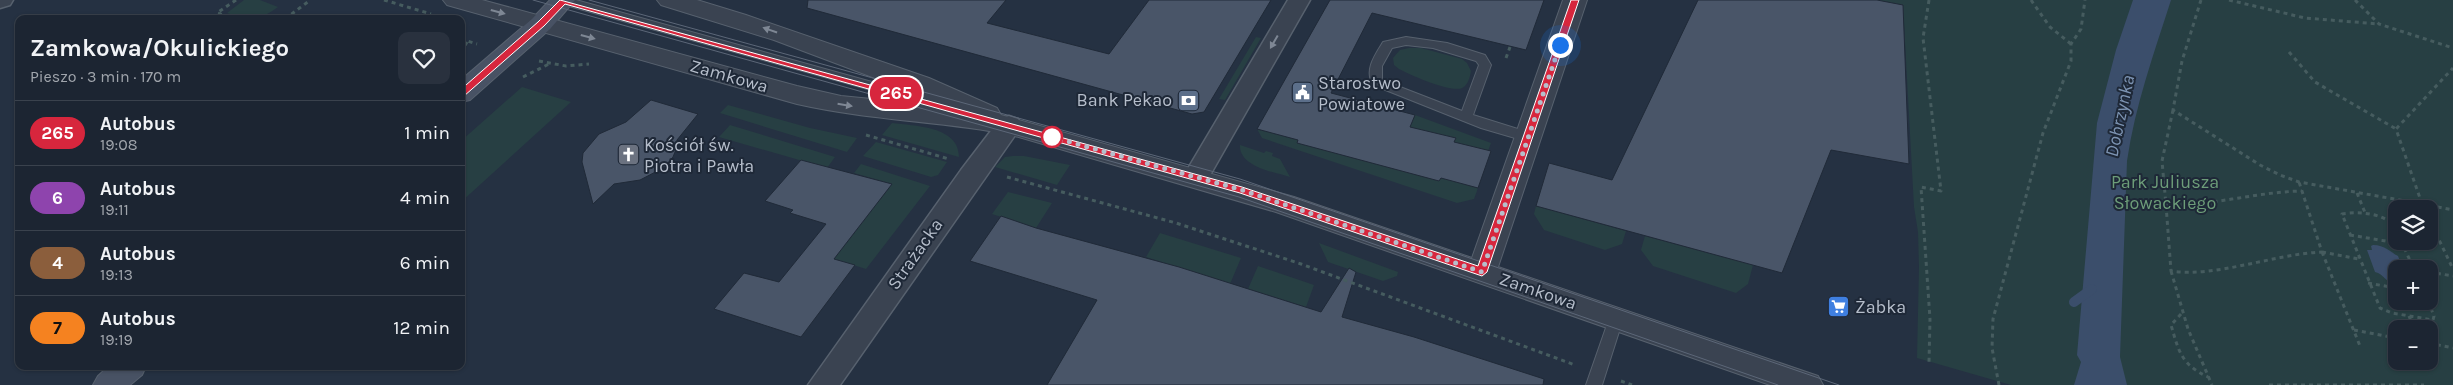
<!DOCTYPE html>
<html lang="pl">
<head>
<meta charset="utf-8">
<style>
  body { margin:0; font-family:Karla,sans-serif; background:#29313e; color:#f1f3f6; height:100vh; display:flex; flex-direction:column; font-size:19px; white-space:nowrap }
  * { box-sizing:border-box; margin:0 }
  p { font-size:16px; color:#a0a5ac }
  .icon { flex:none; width:28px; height:28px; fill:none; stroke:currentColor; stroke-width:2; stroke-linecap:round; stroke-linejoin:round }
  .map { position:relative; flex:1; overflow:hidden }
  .drawer { position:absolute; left:15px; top:15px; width:450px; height:355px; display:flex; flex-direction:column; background:#1c2532; border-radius:10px; box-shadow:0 1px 4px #0004,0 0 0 1px #3a424d }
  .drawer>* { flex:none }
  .badge { padding:0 10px; border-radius:16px; font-size:18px; line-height:32px }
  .controls { position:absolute; left:2388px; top:200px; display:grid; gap:10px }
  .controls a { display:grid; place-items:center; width:50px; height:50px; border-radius:10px; background:#1c2532; box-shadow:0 1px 4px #0004,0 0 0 1px #3a424d; font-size:25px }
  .you { position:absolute; width:25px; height:25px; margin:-12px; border:4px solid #fff; border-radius:50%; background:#1a73e8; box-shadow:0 0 0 8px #1a73e833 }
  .map>.badge { position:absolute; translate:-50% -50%; box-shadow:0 0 0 2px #fff }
  .round { display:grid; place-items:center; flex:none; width:52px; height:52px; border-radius:10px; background:#29313e }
  .overview { display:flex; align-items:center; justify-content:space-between; height:85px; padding:0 15px }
  h1 { font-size:24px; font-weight:700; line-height:38px }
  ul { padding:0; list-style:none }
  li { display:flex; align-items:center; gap:15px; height:65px; padding:0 15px; border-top:1px solid #3a424d }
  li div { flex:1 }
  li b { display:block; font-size:19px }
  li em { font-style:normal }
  li .badge { min-width:55px; font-weight:700; text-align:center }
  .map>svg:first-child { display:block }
</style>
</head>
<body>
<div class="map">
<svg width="2453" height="385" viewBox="0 0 2453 385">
  <rect width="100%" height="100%" fill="#253142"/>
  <path fill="#273f43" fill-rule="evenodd" d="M244,0h16l18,7c-20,14 -27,15 -51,6z
    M1877,0h576v385h-442l-94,-27 2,-91 -1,-35 -4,-25 -11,-202zM2396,209h33v32h-33zM2396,269h33v32h-33zM2396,329h33v32h-33z
    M1256,37l5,1 -36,62 -6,-1z
    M1409,48h12l41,11 5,4 4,8c-1,6 -3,14 -9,17 -11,5 -52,-13 -63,-19l-5,-4 -1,-7 7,-8z
    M522,87l49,15 -110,100v-61z
    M728,105l82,23 47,10 -10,14 -127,-39z
    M1415,115l76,28 -3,8 -34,-9 1,-3 -45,-12z
    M892,123c23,3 67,3 67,34l-77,-22z
    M730,125l105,32 -8,11 -108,-31z
    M1257,129l41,11 -1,3 142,38 2,-3 37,10 -4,11 -17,4 -195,-65z
    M876,142l71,20 -9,13 -7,2 -68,-21z
    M1240,145l24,8 2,-2 7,2 -1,3 8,3 10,18c-15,-5 -51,-10 -50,-32z
    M1013,156h11l46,9 -13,20 -62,-18 10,-10z
    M861,164l69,22 -64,83 -32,-10 58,-75 -38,-11z
    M1008,192l44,11 -16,25 -44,-14z
    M1536,206l90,25 -4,13 -17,6 -61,-20 -10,-16z
    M1160,233l81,25 -11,26 -84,-27z
    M1645,236l108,29 -5,19 -12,9 -83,-27 -12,-16z
    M1319,243l79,29 -1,4 -14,5 -55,-19z
    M1258,266l56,19 -8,22 -58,-18z"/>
  <path fill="#3b4e6b" d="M2133,0h38c-17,53 -36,106 -44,161l-7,196 7,28h-53l7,-23 -4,-7 20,-232 19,-73z
    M2373,245c12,0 17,7 25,11l5,13h-7v16c-10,-2 -12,-11 -21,-13l-8,-22h5l-1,-4z"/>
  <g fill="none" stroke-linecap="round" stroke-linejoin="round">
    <path stroke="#3b4e6b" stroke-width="10" d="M2074,302l18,-13"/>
  </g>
  <path fill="#495568" stroke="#202a38" d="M808,0h198l-19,23 122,31 40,-54h122l-67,112 -12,2 -385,-106z
    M1330,0h214l-18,50 -154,-37 -41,80 84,22 -5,12 46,11 -2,4 37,9 -13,37 -37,-10 -2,3 -142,-38 1,-3 -41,-11z
    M1698,0h179l26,5 6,159 -78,-14 -49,123 -246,-67 13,-43 63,17z
    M651,100l47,14 -21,26v7l-4,10 -8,10 -25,13 -26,4 -21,20 -11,-42 1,-9 16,-19 27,-12z
    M801,160l91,24 -58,75 21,6 -54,72 -87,-28 30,-36 35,9 47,-58 -36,-11 3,-3 -28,-9z
    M1001,216l35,12 143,39 142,45 28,-44 7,4 -14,45 72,20 130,42 -1,6h-496l50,-85 -127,-39z"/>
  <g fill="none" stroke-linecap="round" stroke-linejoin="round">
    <defs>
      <path id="service" d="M556,0h20l390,108 1,3 -6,4 -403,-112z
        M1406,37l41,6 38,12 6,10 -18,50 61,19 2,3 -2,3 -5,2 -48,-14 -108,-43c-9,-15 2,-30 10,-43zM1406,45l27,3 43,13 3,4 -17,46 -80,-31v-14l10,-18z
        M1616,313l5,2 2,4 -21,66h-16l23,-66 2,-4z"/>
      <path id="minor" d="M0,0h13l-3,5 -10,3z
        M1288,0h22l-105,184 -9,2 -9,-2 -4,-7z
        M1009,116l9,3 3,6 -3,6 -178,254h-32l153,-215 39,-51z"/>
      <path id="tertiary" d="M443,0h39l315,86 44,10 111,11 -178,-67 -113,-35 -4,-5h40l49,15 183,63 68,30 4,7 293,82 178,61 91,-258h24l-89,267 320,109 5,9h-53l-494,-173 -268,-78c-70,-13 -141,-14 -211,-30l-350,-99z"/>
      <path id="secondary" d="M550,0h25l-25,29 -80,71 -9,2v-22l71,-61z
        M109,366h37l-4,9 -12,10h-37l5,-9z"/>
    </defs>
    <use href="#service" stroke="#57616e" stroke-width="2"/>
    <use href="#minor" stroke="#57616e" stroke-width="3"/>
    <use href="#tertiary" stroke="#57616e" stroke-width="2"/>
    <use href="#secondary" stroke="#57616e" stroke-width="2"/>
    <path stroke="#465c5f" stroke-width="3" stroke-dasharray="4 4" stroke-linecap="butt" d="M236,0l-19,13 19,6
      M384,0l47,14
      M1929,0l-6,38 18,153 -20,-4 9,132 -1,43
      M2031,0l19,27 21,17
      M2201,0l-19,61 -9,49 87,55 20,10 19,7 123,22 -26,-75 57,-61
      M2229,0l76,18 74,6
      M2355,0l24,24 74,24
      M285,19l24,-18
      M461,39l16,5
      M461,52l6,-10
      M2289,52l26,30 81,47
      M1506,58l4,-11
      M539,61l27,5 23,-2
      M523,77l26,-13
      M2173,110l-11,51 4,44c46,1 90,-13 136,-14
      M866,135l83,24
      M1007,177l169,46 125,41 274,101
      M2357,193l9,22
      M2422,204l31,6
      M2166,205l5,66c44,7 103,-17 151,-19l-23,-70
      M2429,219l24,50
      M2396,230c-7,-17 -38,-19 -54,-16l38,94 12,5 41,7 1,-4 -6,-15
      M2350,235l53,9
      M2401,241l13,28
      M2322,252l38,94
      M2322,252l37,7
      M2171,271l17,58 24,56
      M2429,272l24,4
      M2368,283l28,5
      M2181,314l-10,11c8,27 10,39 37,52
      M2409,316l5,13
      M2354,330l42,8
      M2429,343l24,5
      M1621,381l11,4
      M1999,385l-7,-37 1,-29 50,-186 28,-72v-17l10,-15 4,-29
      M2269,385h155"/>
    <use href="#service" fill="#3a4351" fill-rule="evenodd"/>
    <use href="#minor" fill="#3a4351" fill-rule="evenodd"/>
    <use href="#tertiary" fill="#3a4351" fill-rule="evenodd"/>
    <use href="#secondary" fill="#485264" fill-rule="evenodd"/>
    <path stroke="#5c6778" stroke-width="1" d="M533,0l706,197 539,188
      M589,0l651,179 599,206"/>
  </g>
  <defs><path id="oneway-solid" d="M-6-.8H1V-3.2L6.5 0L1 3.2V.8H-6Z" transform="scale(1.25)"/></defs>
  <g fill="#7e8794">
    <use href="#oneway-solid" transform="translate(498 12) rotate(15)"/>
    <use href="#oneway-solid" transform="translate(770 30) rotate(-161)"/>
    <use href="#oneway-solid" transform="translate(588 37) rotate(15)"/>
    <use href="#oneway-solid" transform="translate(1274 42) rotate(120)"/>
    <use href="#oneway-solid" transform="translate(845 105) rotate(9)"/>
  </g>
  <path fill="#d7263d" stroke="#fff" d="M560,0l682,187 236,79 93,-266h8l-92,272 -5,4 -242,-83 -675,-189 -21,22 -80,70h-6v-4l80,-70z"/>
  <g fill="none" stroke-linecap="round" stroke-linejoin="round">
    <path stroke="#b6becb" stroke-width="5" stroke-dasharray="0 9" d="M1052,137l190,53 240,82 78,-227"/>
  </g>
  <defs>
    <symbol id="civic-square" viewBox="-11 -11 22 22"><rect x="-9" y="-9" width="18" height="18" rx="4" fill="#5c6f8a" stroke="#1e2837"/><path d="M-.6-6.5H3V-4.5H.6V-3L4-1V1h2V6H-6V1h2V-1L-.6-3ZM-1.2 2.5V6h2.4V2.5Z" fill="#fff"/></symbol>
    <symbol id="bank-square" viewBox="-11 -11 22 22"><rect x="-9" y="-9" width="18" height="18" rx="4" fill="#5c6f8a" stroke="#1e2837"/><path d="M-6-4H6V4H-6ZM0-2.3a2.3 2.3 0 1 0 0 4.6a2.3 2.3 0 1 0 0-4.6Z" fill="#fff"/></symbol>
    <symbol id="church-square" viewBox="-11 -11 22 22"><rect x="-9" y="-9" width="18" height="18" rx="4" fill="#6b7280" stroke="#1e2837"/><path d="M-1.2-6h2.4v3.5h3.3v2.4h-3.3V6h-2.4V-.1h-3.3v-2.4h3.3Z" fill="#fff"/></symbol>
    <symbol id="supermarket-square" viewBox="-11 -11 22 22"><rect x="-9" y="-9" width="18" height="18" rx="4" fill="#3f7fe0" stroke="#1e2837"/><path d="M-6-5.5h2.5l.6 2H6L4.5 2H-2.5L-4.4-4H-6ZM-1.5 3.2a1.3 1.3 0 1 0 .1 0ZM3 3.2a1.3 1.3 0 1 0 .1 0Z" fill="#fff"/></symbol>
  </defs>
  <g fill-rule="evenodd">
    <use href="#civic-square" x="1290" y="80" width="25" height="25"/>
    <use href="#bank-square" x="1176" y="88" width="25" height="25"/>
    <use href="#church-square" x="616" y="142" width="25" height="25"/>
    <use href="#supermarket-square" x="1826" y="294" width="25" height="25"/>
  </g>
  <circle fill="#fff" stroke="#d7263d" stroke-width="2.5" cx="1052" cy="137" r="10"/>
  <g text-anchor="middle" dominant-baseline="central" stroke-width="4" stroke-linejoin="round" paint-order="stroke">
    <g font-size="18" fill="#b6becb" stroke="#1e2837">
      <text transform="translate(729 76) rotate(16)">Zamkowa</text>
      <text transform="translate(915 254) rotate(-55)">Strażacka</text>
      <text transform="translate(1538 291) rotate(19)">Zamkowa</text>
    </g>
    <g font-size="18" fill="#b6becb" stroke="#1e2837" text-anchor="start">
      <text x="1318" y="83">Starostwo<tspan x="1318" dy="21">Powiatowe</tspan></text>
      <text x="1172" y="100" text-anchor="end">Bank Pekao</text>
      <text x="644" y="145">Kościół św.<tspan x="644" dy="21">Piotra i Pawła</tspan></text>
      <text x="1855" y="307">Żabka</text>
    </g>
    <g font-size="18" fill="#6d9d79" stroke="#1e2837">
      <text x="2165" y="182">Park Juliusza<tspan x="2165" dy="21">Słowackiego</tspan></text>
    </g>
    <g font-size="19" font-style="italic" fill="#7d94b3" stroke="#1e2837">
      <text transform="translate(2120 116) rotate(-78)">Dobrzynka</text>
    </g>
  </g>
</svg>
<div class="controls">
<a><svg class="icon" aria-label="layers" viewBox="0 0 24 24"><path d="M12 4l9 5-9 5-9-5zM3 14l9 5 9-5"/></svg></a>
<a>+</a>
<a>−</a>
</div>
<div class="you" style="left:1560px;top:45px"></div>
<b class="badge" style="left:896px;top:93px;background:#d7263d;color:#fff">265</b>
<section class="drawer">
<div class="overview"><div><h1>Zamkowa/Okulickiego</h1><p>Pieszo · 3 min · 170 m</p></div><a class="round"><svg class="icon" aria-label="heart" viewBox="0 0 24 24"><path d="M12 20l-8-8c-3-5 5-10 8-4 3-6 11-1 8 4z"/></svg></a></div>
<ul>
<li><span class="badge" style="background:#d7263d;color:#fff">265</span><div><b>Autobus</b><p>19:08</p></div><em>1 min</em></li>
<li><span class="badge" style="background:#8e44ad;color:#fff">6</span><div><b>Autobus</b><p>19:11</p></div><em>4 min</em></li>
<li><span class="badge" style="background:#8b5e3c;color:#fff">4</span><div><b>Autobus</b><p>19:13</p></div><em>6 min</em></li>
<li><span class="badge" style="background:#f58220;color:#111">7</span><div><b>Autobus</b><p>19:19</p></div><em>12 min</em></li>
</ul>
</section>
</div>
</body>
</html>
